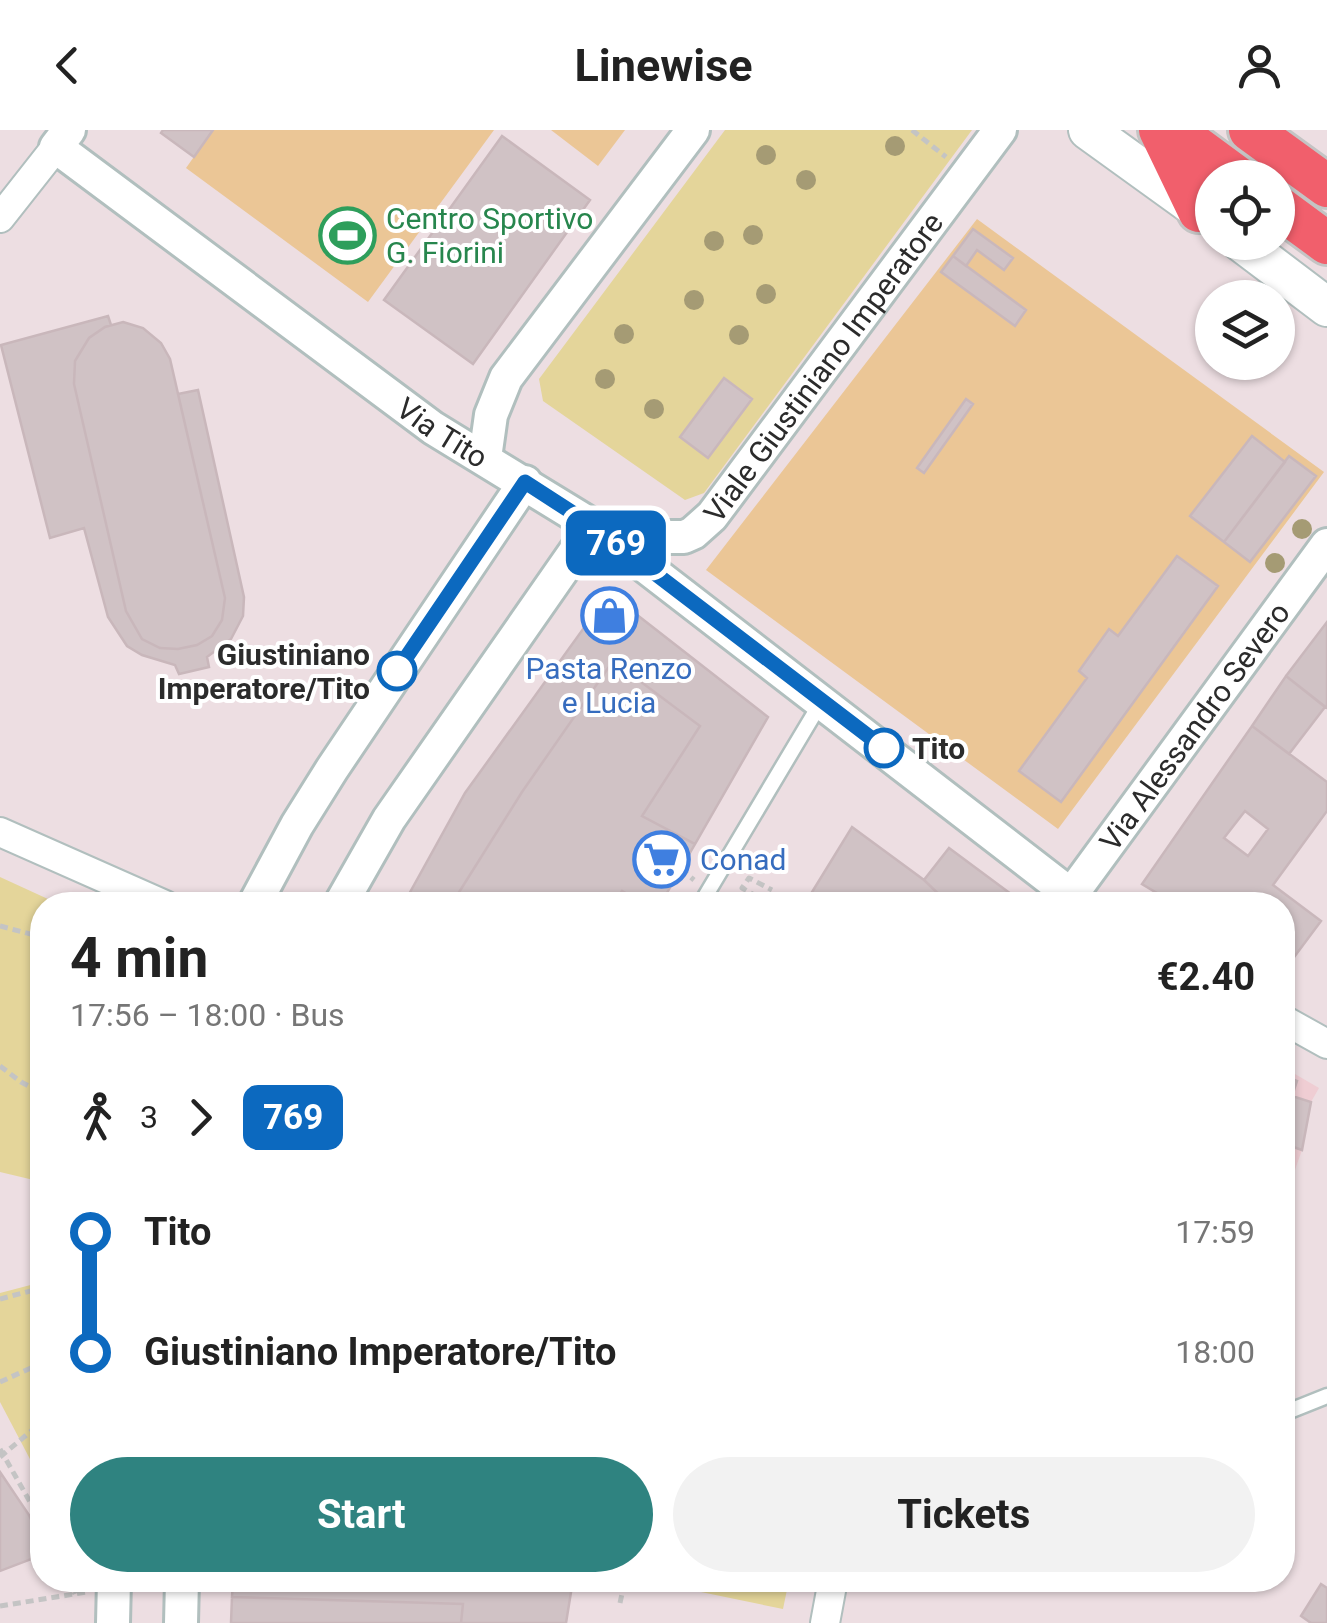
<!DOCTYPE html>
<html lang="en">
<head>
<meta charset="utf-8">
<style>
  body { margin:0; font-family:Roboto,sans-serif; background:#f2f2f2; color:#222; height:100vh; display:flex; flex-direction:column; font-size:38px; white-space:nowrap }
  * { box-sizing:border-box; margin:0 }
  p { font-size:32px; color:#767676 }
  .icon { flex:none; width:55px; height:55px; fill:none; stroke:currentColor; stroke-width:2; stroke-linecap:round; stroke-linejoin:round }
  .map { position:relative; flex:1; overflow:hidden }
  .drawer { position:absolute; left:30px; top:762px; width:1265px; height:700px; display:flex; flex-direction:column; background:#fff; border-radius:40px; box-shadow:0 2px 8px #0004 }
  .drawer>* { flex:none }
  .badge { padding:0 20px; border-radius:15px; font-size:35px; line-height:65px }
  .tools { position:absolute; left:1195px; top:30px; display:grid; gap:20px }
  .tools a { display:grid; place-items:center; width:100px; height:100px; border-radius:50%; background:#fff; box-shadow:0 2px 8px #0004; font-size:50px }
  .map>.badge { position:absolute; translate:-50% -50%; box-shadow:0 0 0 5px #fff }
  .legs { display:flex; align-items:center; gap:15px; height:110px; padding:0 40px; font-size:32px }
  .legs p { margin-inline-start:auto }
  .headline { display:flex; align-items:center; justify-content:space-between; height:170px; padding:0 40px }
  h1 { font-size:55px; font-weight:700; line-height:75px }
  .button { display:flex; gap:20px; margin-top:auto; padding:20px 40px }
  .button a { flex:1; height:115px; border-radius:60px; background:#2f8380; color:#fff; font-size:40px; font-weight:700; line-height:115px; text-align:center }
  .button a+a { background:#f2f2f2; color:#222 }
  ul { padding:0 40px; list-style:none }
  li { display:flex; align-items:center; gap:35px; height:120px; font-size:38px }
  li i { display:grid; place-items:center; width:15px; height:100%; margin:0 12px; background:currentColor }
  li i::after { content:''; width:25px; height:25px; margin:-12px; border:8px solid; border-radius:50%; background:#fff }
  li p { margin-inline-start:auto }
  li:first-child i { background:linear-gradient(#0000 50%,currentColor 0) }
  li:last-child i { background:linear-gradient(currentColor 50%,#0000 0) }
  header { display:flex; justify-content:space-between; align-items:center; height:130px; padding:0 40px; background:#fff; font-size:45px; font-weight:700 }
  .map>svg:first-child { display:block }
</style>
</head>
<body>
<header><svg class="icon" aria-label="back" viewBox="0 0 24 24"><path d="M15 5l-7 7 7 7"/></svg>Linewise<svg class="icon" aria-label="person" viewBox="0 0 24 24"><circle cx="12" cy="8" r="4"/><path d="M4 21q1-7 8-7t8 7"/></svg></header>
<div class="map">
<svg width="1327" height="1493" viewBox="0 0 1327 1493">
  <rect width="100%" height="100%" fill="#eddee2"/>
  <path fill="#efcdd3" d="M1283,937l36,21 -8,14 -9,48 -19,54z"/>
  <path fill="#e4d59a" d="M725,0h247l-268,363 -19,7 -142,-99 -4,-22z
    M0,747l61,28h-19v277l-42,-10z
    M42,1152v200l-42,-80v-109z
    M643,1450h146l-6,29z"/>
  <path fill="#ebc696" d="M213,0h281l-126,172 -182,-134z
    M551,0h74l-27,36z
    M977,89l347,253 -266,357 -352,-259z"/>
  <path fill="#d0c2c5" stroke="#c9b7bb" stroke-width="2.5" fill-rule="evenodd" d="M163,0h50l-19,27 -33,-24z
    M502,6l88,64 -117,164 -89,-64z
    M973,99l40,29 -9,12 -27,-20 -11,16 -13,-10z
    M953,126l73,54 -11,16 -74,-54z
    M108,186l3,9 -6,2 -16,11 -14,23 -1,23 52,227 16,28 18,9 18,1 19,-4 15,-9 10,-16 3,-22 -47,-204 20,-4 46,207 -1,19 -12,23 -24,18 2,10 -30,7 -4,-9 -33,-10 -15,-9 -19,-29 -24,-89 -34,10 -49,-193z
    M123,192l20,6 18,15 9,16 55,239 -3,22 -10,16 -15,9 -19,4 -18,-1 -18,-9 -16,-28 -52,-227 1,-23 14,-23 16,-11z
    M724,248l28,21 -44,59 -28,-21z
    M966,269l7,5 -49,69 -7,-5z
    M1252,306l33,26 -61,80 -34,-26z
    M1289,326l27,20 -66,86 -26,-20z
    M1177,426l41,30 -157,216 -42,-31 68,-93 -8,-7 30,-42 9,7z
    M609,463l159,124 -73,127 -53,-28 58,-90 -87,-65 -91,131 -71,113h-48l62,-112z
    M1327,492v86l-41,-32z
    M613,531l87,65 -58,90 53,28 -35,61h-14l-24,-14 -9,14h-162l71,-113z
    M1286,546l39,31 -36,47 -37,-28z
    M1252,596l75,56v29l-54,74 48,36 -35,47 -4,-2v-61h-105l-35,-21zM1245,681l23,18 -20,27 -24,-18z
    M852,697l72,53 26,25h-137l2,-4 -6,-4z
    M949,718l62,46 -8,11h-53l-26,-25z
    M1282,945l15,6 -5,15 19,6 -9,48 -20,-7z
    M0,1342l29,43 13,28v12l-42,16z
    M233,1450h340l-7,43h-105l2,-19 -231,-7z
    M1321,1454l6,4v35h-16l-10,-7z
    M232,1467l231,7 -2,19h-230z"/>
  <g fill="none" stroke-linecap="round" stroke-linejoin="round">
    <defs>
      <path id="service" d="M700,775l120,-201
        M1282,1284l45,-18"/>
      <path id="minor" d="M0,88l56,-71
        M0,702l165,73
        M1282,889l45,25
        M825,1493l8,-43"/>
      <g id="tertiary">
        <path id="s1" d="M69,0l-13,17 377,281 160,98 478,369 256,-350"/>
        <path d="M485,328l6,-43 15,-37 187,-248"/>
        <path id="s2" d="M607,407h77l9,-4 19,-17 288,-386"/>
        <path d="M254,775l43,-80 35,-56 193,-287"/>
        <path d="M340,775l49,-86 204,-293"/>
        <path d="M113,1493l1,-43"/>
        <path d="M181,1493l1,-43"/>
      </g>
      <path id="secondary" d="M1088,0l115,83
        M1241,112l86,65"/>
      <path id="primary" d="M1160,0l39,81
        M1173,0l65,48
        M1250,0l77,56
        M1278,77l49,36"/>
    </defs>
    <use href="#service" stroke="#b1bfbe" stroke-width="19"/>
    <use href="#minor" stroke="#b1bfbe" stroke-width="32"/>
    <use href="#tertiary" stroke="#b1bfbe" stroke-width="38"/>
    <use href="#secondary" stroke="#b1bfbe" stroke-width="42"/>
    <use href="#primary" stroke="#c4c4c4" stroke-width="48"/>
    <path stroke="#c4c4c4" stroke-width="5" stroke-dasharray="8 5" stroke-linecap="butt" d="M912,0l34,27
      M681,739l13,11
      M763,775l2,-4 -23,-13 7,-10 23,12
      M0,796l42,11
      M0,936l21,16 21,11
      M0,1169l42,-11
      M0,1252l42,-19
      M0,1319l42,74
      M0,1327l42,-35
      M69,1450l6,14
      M620,1473l5,-23
      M0,1476l87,-14"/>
    <use href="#service" stroke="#fff" stroke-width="14"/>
    <use href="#minor" stroke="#fff" stroke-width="28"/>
    <use href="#tertiary" stroke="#fff" stroke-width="32"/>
    <use href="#secondary" stroke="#fff" stroke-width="38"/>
    <use href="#primary" stroke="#f15f6c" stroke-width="42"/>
  </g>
  <g fill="#a59b74">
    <circle cx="895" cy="16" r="10"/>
    <circle cx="766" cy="25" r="10"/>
    <circle cx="806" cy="50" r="10"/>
    <circle cx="753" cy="105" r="10"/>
    <circle cx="714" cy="111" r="10"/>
    <circle cx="766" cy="164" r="10"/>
    <circle cx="694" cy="170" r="10"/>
    <circle cx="624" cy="204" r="10"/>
    <circle cx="739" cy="205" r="10"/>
    <circle cx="605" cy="249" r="10"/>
    <circle cx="654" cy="279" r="10"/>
    <circle cx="1302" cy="399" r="10"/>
    <circle cx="1275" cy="433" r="10"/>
  </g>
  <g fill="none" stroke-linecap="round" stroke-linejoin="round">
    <defs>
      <path id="line-1" d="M397,541l128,-189 68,44 291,222"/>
    </defs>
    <use href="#line-1" stroke="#fff" stroke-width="22"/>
    <use href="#line-1" stroke="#0c69bf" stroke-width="15"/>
  </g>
  <defs>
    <symbol id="stadium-ring" viewBox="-11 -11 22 22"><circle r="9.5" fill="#fff" stroke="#2e9e5b" stroke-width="1.5"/><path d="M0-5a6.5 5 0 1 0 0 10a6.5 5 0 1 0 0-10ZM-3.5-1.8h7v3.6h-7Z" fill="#2e9e5b"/></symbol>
    <symbol id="shop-ring" viewBox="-11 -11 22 22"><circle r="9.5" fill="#fff" stroke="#3f7fe0" stroke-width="1.5"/><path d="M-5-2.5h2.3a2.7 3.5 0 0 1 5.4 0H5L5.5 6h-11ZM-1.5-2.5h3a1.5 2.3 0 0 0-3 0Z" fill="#3f7fe0"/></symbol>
    <symbol id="supermarket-ring" viewBox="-11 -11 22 22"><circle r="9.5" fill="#fff" stroke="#3f7fe0" stroke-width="1.5"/><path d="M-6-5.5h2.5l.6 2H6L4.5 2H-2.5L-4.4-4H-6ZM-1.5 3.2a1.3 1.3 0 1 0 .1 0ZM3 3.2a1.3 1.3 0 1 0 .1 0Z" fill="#3f7fe0"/></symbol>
  </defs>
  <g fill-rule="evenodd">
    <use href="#stadium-ring" x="316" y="74" width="63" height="63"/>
    <use href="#shop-ring" x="578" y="454" width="63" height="63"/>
    <use href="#supermarket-ring" x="630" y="698" width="63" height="63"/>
  </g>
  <g fill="#fff" stroke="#0c69bf" stroke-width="5">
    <circle cx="397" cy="541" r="18"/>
    <circle cx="884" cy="618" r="18"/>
  </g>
  <g text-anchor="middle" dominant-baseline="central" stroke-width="8" stroke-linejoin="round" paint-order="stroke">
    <g font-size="30" fill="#27864d" stroke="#fff" text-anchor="start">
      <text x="386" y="88">Centro Sportivo<tspan x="386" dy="34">G. Fiorini</tspan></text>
    </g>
    <g font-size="30" fill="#2b2b2b" stroke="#fff">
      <text stroke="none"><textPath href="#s2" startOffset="298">Viale Giustiniano Imperatore</textPath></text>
      <text stroke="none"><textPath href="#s1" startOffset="502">Via Tito</textPath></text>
      <text stroke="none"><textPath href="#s1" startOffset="1492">Via Alessandro Severo</textPath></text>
    </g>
    <g font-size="30" font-weight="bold" fill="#2b2b2b" stroke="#fff" text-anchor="end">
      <text x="370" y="524">Giustiniano<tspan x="370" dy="34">Imperatore/Tito</tspan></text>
      <text x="912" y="618" text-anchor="start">Tito</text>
    </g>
    <g font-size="30" fill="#366cbe" stroke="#fff">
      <text x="609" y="538">Pasta Renzo<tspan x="609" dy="34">e Lucia</tspan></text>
      <text x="700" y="729" text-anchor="start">Conad</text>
    </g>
  </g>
</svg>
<div class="tools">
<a><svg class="icon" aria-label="locate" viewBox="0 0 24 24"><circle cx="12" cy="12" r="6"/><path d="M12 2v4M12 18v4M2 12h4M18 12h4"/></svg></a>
<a><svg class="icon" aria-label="layers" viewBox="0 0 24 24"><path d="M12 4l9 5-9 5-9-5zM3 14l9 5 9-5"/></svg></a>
</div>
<b class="badge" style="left:616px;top:413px;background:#0c69bf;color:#fff">769</b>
<section class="drawer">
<div class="headline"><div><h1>4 min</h1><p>17:56 – 18:00 · Bus</p></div><b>€2.40</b></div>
<div class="legs"><svg class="icon" aria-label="walk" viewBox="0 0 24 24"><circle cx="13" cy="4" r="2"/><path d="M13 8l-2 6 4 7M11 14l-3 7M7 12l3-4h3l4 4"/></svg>3<svg class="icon" aria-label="forward" viewBox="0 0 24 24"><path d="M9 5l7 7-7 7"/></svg><b class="badge" style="background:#0c69bf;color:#fff">769</b></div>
<ul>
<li><i style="color:#0c69bf"></i><b>Tito</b><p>17:59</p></li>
<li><i style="color:#0c69bf"></i><b>Giustiniano Imperatore/Tito</b><p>18:00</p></li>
</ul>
<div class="button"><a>Start</a><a>Tickets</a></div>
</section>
</div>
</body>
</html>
